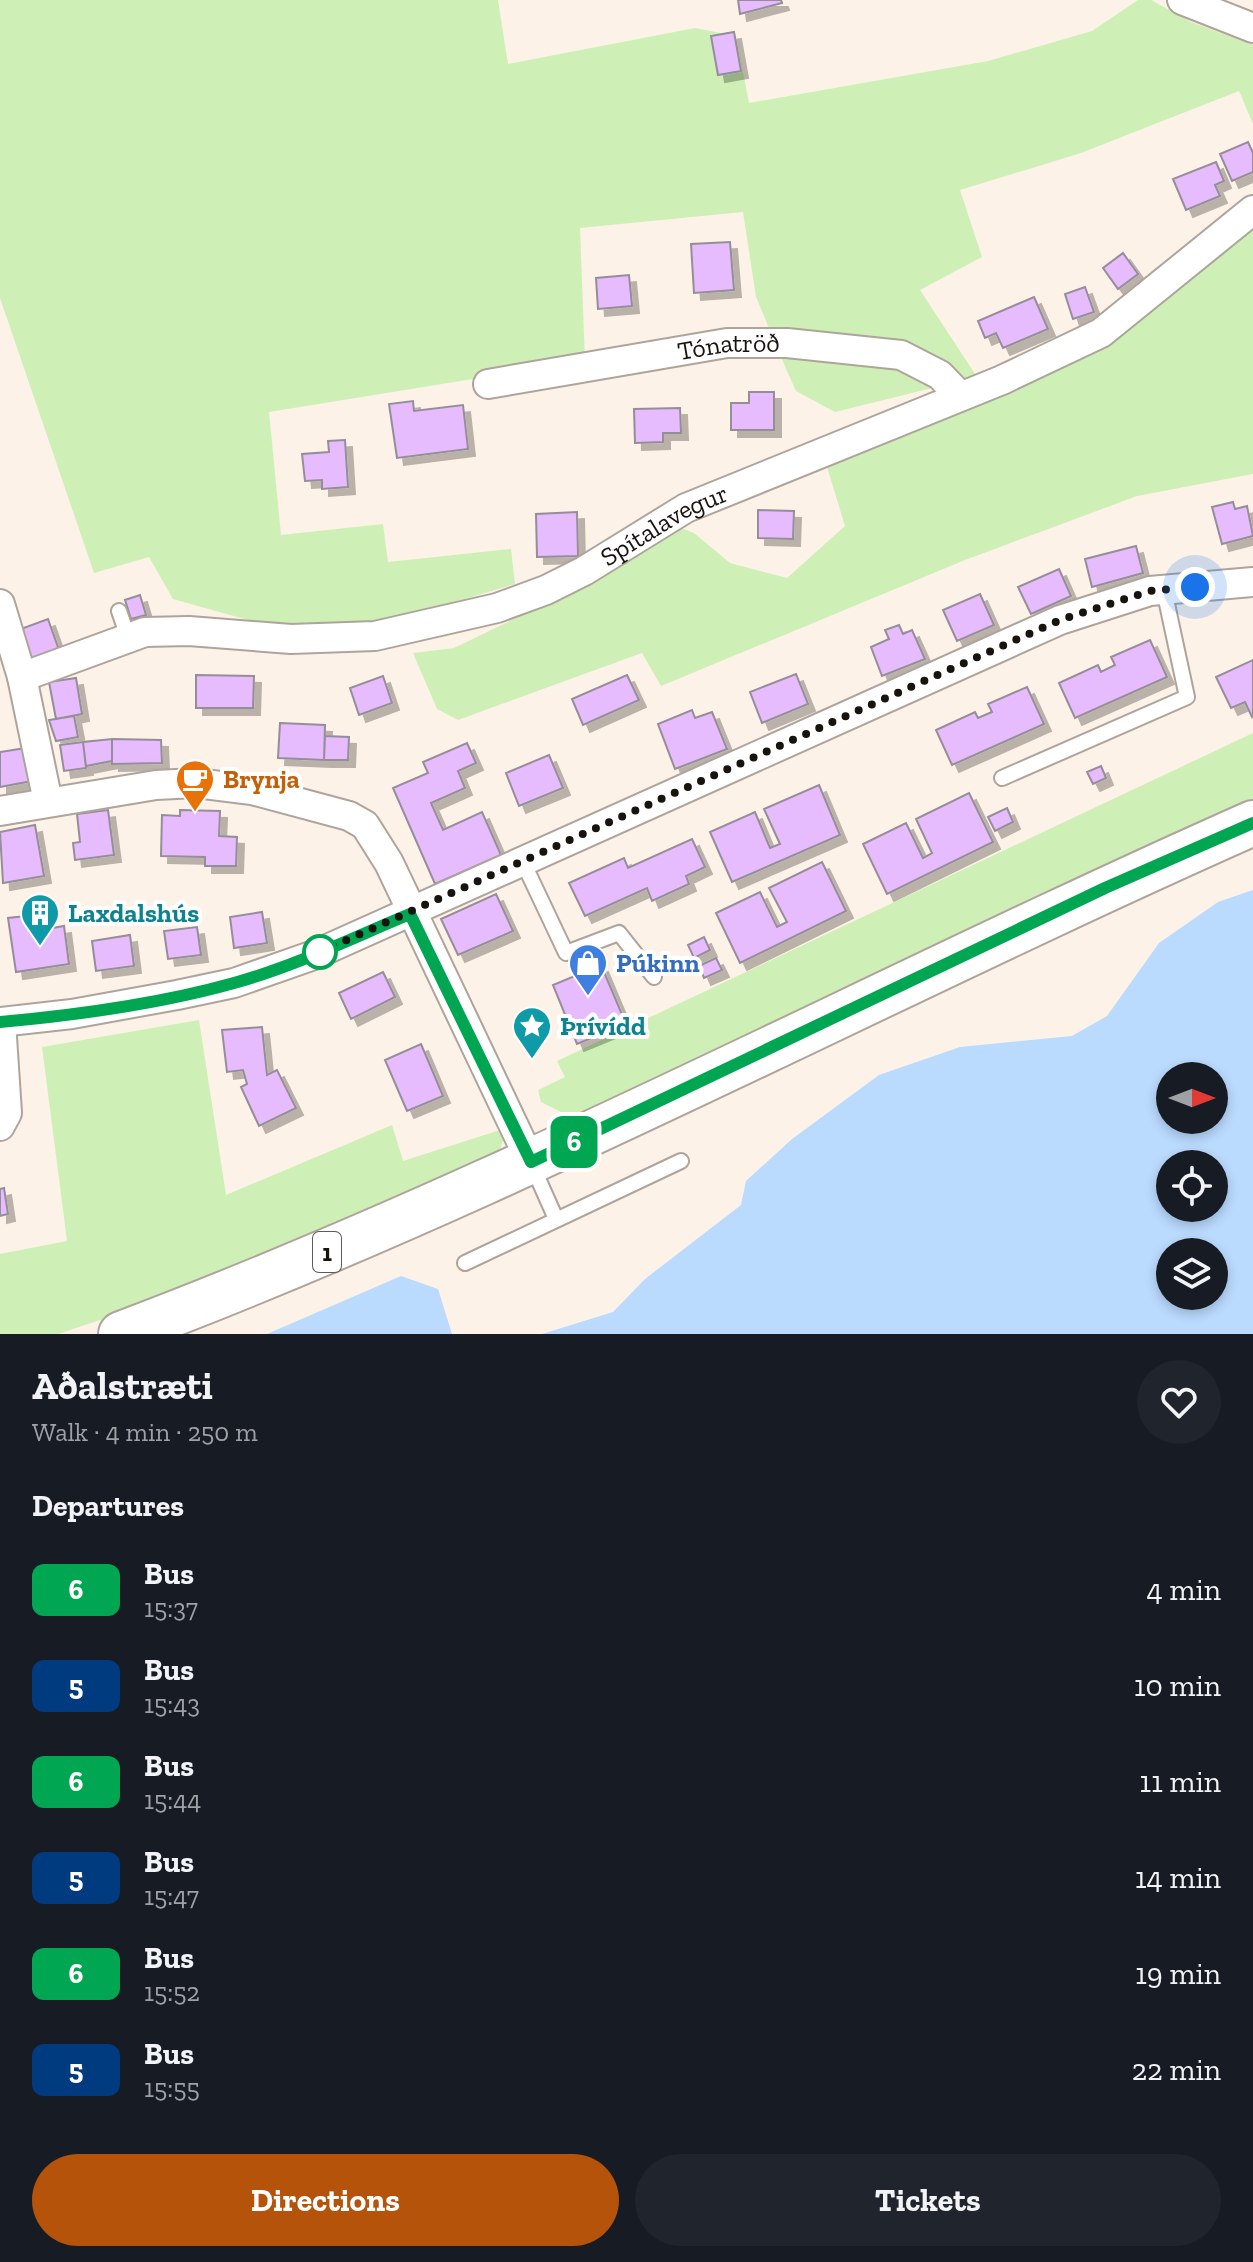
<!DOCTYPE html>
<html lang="en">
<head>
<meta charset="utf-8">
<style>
  body { margin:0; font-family:"Zilla Slab",serif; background:#20242c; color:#f1f3f6; height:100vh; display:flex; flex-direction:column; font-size:30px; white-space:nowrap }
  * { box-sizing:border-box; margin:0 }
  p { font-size:26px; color:#9ea1a6 }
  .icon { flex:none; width:44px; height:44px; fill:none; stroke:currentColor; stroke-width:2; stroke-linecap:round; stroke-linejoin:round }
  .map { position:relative; height:1334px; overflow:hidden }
  .side { display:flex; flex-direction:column; background:#171b24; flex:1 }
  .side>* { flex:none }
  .badge { padding:0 16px; border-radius:12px; font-size:28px; line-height:52px }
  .needle { width:52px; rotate:90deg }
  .fabs { position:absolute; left:1156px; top:1062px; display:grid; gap:16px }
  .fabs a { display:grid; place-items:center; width:72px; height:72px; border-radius:50%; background:#171b24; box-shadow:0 4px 12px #0003; font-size:40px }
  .you { position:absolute; width:40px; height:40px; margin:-20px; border:6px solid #fff; border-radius:50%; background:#1a73e8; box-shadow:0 0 0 12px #1a73e833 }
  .map>.badge { position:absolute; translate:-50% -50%; box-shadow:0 0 0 4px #fff }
  h2 { padding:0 32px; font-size:30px; line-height:72px }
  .round { display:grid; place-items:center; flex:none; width:84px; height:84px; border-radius:42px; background:#20242c }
  .head { display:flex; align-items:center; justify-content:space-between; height:136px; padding:0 32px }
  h1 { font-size:38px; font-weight:700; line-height:60px }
  .primary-button { display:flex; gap:16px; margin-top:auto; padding:16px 32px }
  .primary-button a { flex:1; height:92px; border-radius:48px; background:#b45309; color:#fff; font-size:32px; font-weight:700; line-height:92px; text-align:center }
  .primary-button a+a { background:#20242c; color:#f1f3f6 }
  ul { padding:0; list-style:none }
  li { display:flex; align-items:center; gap:24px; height:96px; padding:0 32px }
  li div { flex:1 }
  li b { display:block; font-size:30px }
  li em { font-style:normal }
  li .badge { min-width:88px; font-weight:700; text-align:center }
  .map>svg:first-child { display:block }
</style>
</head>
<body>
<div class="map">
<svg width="1253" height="1334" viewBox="0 0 1253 1334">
  <defs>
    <filter id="shadow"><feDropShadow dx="7" dy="7" stdDeviation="0" flood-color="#0004"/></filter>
  </defs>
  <rect width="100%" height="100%" fill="#fdf2e7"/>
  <path fill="#cef0b6" d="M0,0h498l10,64 187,-36 41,8 13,67 239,-42 104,-30 46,-31h13l40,22 62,23v79l-14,-33 -158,62 -121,37 22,67 -62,33 57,87 -142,35 -39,-21 -9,-20 -31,-74 -13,-85 -163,16 5,133 -316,51 12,123 102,-11 5,38 123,-13 4,35 -120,36 -100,13 -122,-34 -24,-42 -55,16 -94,-275z
    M1253,223v251l-116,22 -172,64 -304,126 -19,-33 -184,67 -21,-11 -24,-56 41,-5 62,-30 160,-92 18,7 36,30 57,15 58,-52 -21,-69 164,-64z
    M1253,733v73l-671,307h-19l-22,-11 -3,-12 27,-13 -8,-16z
    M199,1020l27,175 166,-70 11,36 97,-31 3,10 -5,18 -311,133 -129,43h-58v-80l67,-13 -25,-194z"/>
  <path fill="#badafe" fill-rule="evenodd" d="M1253,890v444h-711l71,-22 32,-33 96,-74 5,-24 46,-42 87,-64 81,-28 112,-11 35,-20 52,-73 59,-41zM1170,1076h44v44h-44zM1170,1164h44v44h-44zM1170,1252h44v44h-44z
    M401,1276l37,13 14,45h-185z"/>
  <path fill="#e7bcfe" stroke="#958e99" stroke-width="2" filter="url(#shadow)" d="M738,0h43l1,3 -42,11z
    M734,32l7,39 -23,4 -7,-39z
    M1248,142l5,11v19l-21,9 -12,-27z
    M1216,162l8,19 -9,4 5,11 -34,14 -13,-31z
    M730,242l4,48 -40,3 -3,-49z
    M1123,253l15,21 -20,15 -15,-21z
    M629,275l3,31 -34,3 -2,-31z
    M1085,287l9,25 -21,7 -8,-25z
    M1034,297l14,32 -45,19 -7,-15 -11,5 -7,-17z
    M749,392h25v38h-43v-27h18z
    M413,401l1,10 49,-6 5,44 -71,9 -8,-54z
    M680,408l1,25h-18v9l-28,1 -1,-34z
    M345,440l3,47 -26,2v-9l-17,1 -3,-27 27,-2 -1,-11z
    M1233,502l2,7 12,-3 6,30 -31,8 -10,-37z
    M758,510l36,1 -1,28 -35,-1z
    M577,512l1,44 -41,1 -1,-43z
    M1136,546l7,27 -51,14 -7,-28z
    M1059,569l12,27 -40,18 -13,-27z
    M980,594l14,31 -37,16 -14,-31z
    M140,595l6,20 -15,4 -6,-19z
    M48,619l12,34 -29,10 -13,-33z
    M899,625l4,9 9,-4 13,29 -43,17 -11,-29 18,-8 -4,-9z
    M1150,640l17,37 -92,41 -16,-35 39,-18 3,7 14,-7 -4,-8z
    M1253,660v56l-1,1 -7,-15 -14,6 -15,-31z
    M796,674l12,30 -46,19 -12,-31z
    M196,675l58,1 -1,32h-57z
    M627,675l12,25 -56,25 -11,-26z
    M383,676l9,27 -33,12 -9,-27z
    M76,678l6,36 -26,5 -7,-37z
    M1027,687l17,37 -92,41 -16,-35 39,-18 3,6 14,-6 -4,-8z
    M692,710l3,8 17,-6 15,37 -52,20 -17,-45z
    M74,716l4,21 -22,4 -7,-21z
    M280,723l45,2 -1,35 -46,-2z
    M325,736l24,1 -1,23h-24z
    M112,739l49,1 1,23 -50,1z
    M112,739v22l-26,5 -3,-24z
    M83,742l3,26 -22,3 -4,-26z
    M467,743l9,20 -18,8 7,17 -34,15 12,27 39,-18 19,43 -66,29 -42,-96 35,-15 -5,-11z
    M26,748l6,33 -32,6v-35z
    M549,755l14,33 -44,18 -13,-33z
    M1101,766l5,12 -13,6 -6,-12z
    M819,785l21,50 -108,47 -22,-50 45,-20 15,36 10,-4 -16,-35z
    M969,793l24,49 -106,52 -24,-50 43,-21 17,35 9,-5 -16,-34z
    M1007,808l6,14 -18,9 -7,-14z
    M108,810l6,45 -39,5 -2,-17 7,-1 -3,-28z
    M180,810l40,1 -1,25 18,1 -1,29h-31v-9l-44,-1 1,-41 18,1z
    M35,825l9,51 -41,7 -3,-51z
    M692,839l13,28 -19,9 3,8 -37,17 -5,-13 -62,28 -16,-33 55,-25 4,10z
    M822,862l24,49 -106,52 -24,-50 44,-21 17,35 10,-5 -18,-34z
    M496,894l17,37 -55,24 -17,-36z
    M262,912l5,31 -33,5 -4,-31z
    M44,914l2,15 18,-3 5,38 -53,8 -8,-54z
    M197,927l4,28 -33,4 -4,-28z
    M130,935l4,31 -38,5 -4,-30z
    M704,937l6,13 -16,8 -6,-13z
    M716,958l6,12 -18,8 -5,-12z
    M601,965l25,59 -49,20 -24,-59z
    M383,972l12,25 -44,22 -12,-26z
    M262,1027l5,48 10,-5 19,38 -37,18 -18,-39 6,-3 -4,-14 -16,2 -5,-42z
    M421,1044l22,52 -36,15 -22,-51z
    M4,1188l4,26 -8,2v-27z"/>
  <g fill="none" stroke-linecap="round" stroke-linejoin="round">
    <defs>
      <path id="service" d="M119,611l9,26
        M1002,778l185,-81 -23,-107
        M523,862l43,91 53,-20 35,44
        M532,1165l24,54
        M465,1263l216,-102"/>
      <g id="minor">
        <path d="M1182,0l71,28"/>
        <path id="s1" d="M488,384l239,-41h60l114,12 39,20 20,21"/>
        <path d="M0,604l22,73 26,125"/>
        <path id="s2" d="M22,677l123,-45 44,-1 102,8 84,-3 122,-28 49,-18 38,-19 102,-63 316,-128 99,-47 152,-123"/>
        <path d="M0,811l156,-26 40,-2 56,7 97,26 16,9 24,38 142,299"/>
        <path d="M0,1022l72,-8 105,-19 57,-12 80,-28 746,-335 90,-29 103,-9"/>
        <path d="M0,1126l7,-13 -6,-91"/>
      </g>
      <path id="trunk" d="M121,1334c388,-146 753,-343 1132,-511"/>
    </defs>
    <use href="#service" stroke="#aea49b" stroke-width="18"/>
    <use href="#minor" stroke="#aea49b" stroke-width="32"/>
    <use href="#trunk" stroke="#aea49b" stroke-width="48"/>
    <use href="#service" stroke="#fff" stroke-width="14"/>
    <use href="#minor" stroke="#fff" stroke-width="28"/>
    <use href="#trunk" stroke="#fff" stroke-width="44"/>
  </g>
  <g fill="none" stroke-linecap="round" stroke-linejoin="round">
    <defs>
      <path id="line" d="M0,1022c78,-7 159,-18 234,-39 61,-17 118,-45 176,-69l121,248 574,-274 148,-65"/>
    </defs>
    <use href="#line" stroke="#fff" stroke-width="18"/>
    <use href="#line" stroke="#00a651" stroke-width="12"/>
    <path stroke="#171410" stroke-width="8" stroke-dasharray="0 14.4" d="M320,952l740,-332 90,-29 45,-4"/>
  </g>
  <defs>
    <symbol id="cafe-pin" viewBox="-11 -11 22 30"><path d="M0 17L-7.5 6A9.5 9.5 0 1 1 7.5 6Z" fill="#e8710a" stroke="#fff"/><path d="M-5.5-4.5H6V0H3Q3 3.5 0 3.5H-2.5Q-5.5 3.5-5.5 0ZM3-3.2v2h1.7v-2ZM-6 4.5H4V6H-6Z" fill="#fff"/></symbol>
    <symbol id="building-pin" viewBox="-11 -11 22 30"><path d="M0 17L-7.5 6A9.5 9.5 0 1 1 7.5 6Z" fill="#0f9aa8" stroke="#fff"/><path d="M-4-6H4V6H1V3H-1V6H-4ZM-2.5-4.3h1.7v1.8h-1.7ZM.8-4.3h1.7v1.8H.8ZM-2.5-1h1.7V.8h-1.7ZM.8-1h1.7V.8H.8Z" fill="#fff"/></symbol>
    <symbol id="shop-pin" viewBox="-11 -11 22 30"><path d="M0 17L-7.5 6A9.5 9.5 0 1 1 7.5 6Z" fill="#3f7fe0" stroke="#fff"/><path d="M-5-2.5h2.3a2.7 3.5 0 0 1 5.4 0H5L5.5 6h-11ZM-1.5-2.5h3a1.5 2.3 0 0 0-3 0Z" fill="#fff"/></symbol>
    <symbol id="sight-pin" viewBox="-11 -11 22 30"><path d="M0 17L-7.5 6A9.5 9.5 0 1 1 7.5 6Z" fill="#0f9aa8" stroke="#fff"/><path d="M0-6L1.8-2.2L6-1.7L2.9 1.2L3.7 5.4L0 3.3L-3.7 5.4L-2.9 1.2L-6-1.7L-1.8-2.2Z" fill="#fff"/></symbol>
  </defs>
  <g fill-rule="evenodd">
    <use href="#cafe-pin" x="173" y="757" width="44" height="60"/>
    <use href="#building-pin" x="18" y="891" width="44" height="60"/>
    <use href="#shop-pin" x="566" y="941" width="44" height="60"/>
    <use href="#sight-pin" x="510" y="1004" width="44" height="60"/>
  </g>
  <circle fill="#fff" stroke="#00a651" stroke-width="4" cx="320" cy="952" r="16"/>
  <g text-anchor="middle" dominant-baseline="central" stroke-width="8" stroke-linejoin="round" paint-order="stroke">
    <rect fill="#fff" stroke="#5d5a58" stroke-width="2" x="313" y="1232" width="28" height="40" rx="6"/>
    <g font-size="24" font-weight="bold" fill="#171410">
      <text x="327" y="1252">1</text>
    </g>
    <g font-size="26" fill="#171410" stroke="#fff">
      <text stroke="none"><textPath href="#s1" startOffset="244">Tónatröð</textPath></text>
      <text stroke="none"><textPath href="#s2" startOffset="674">Spítalavegur</textPath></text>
    </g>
    <g font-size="26" font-weight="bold" fill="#c56008" stroke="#fff" text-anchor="start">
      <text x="223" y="779">Brynja</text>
    </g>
    <g font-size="26" font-weight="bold" fill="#0d838f" stroke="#fff" text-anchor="start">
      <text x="68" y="913">Laxdalshús</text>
      <text x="560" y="1026">Þrívídd</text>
    </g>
    <g font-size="26" font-weight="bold" fill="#366cbe" stroke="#fff" text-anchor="start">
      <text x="616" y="963">Púkinn</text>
    </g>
  </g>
</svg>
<div class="fabs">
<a><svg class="needle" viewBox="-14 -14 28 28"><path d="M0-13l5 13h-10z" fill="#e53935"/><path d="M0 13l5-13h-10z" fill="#9ea1a6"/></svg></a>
<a><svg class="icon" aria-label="locate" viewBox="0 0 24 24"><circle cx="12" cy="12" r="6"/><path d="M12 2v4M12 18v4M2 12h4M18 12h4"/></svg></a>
<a><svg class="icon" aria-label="layers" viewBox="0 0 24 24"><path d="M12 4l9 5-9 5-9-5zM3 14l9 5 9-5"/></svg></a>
</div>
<div class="you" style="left:1195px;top:587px"></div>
<b class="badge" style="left:574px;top:1142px;background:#00a651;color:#fff">6</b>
</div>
<section class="side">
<div class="head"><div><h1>Aðalstræti</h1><p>Walk · 4 min · 250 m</p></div><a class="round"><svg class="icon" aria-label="heart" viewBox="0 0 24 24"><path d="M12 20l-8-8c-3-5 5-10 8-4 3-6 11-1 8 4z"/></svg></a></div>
<h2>Departures</h2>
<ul>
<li><span class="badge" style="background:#00a651;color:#fff">6</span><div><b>Bus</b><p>15:37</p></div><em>4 min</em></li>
<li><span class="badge" style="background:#003b80;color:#fff">5</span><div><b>Bus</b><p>15:43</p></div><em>10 min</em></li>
<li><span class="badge" style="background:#00a651;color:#fff">6</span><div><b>Bus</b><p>15:44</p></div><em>11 min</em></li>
<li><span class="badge" style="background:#003b80;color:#fff">5</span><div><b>Bus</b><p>15:47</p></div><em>14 min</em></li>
<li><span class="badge" style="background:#00a651;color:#fff">6</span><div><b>Bus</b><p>15:52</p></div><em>19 min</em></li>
<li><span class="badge" style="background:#003b80;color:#fff">5</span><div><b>Bus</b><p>15:55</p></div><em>22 min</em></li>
</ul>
<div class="primary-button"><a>Directions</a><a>Tickets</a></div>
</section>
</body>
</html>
